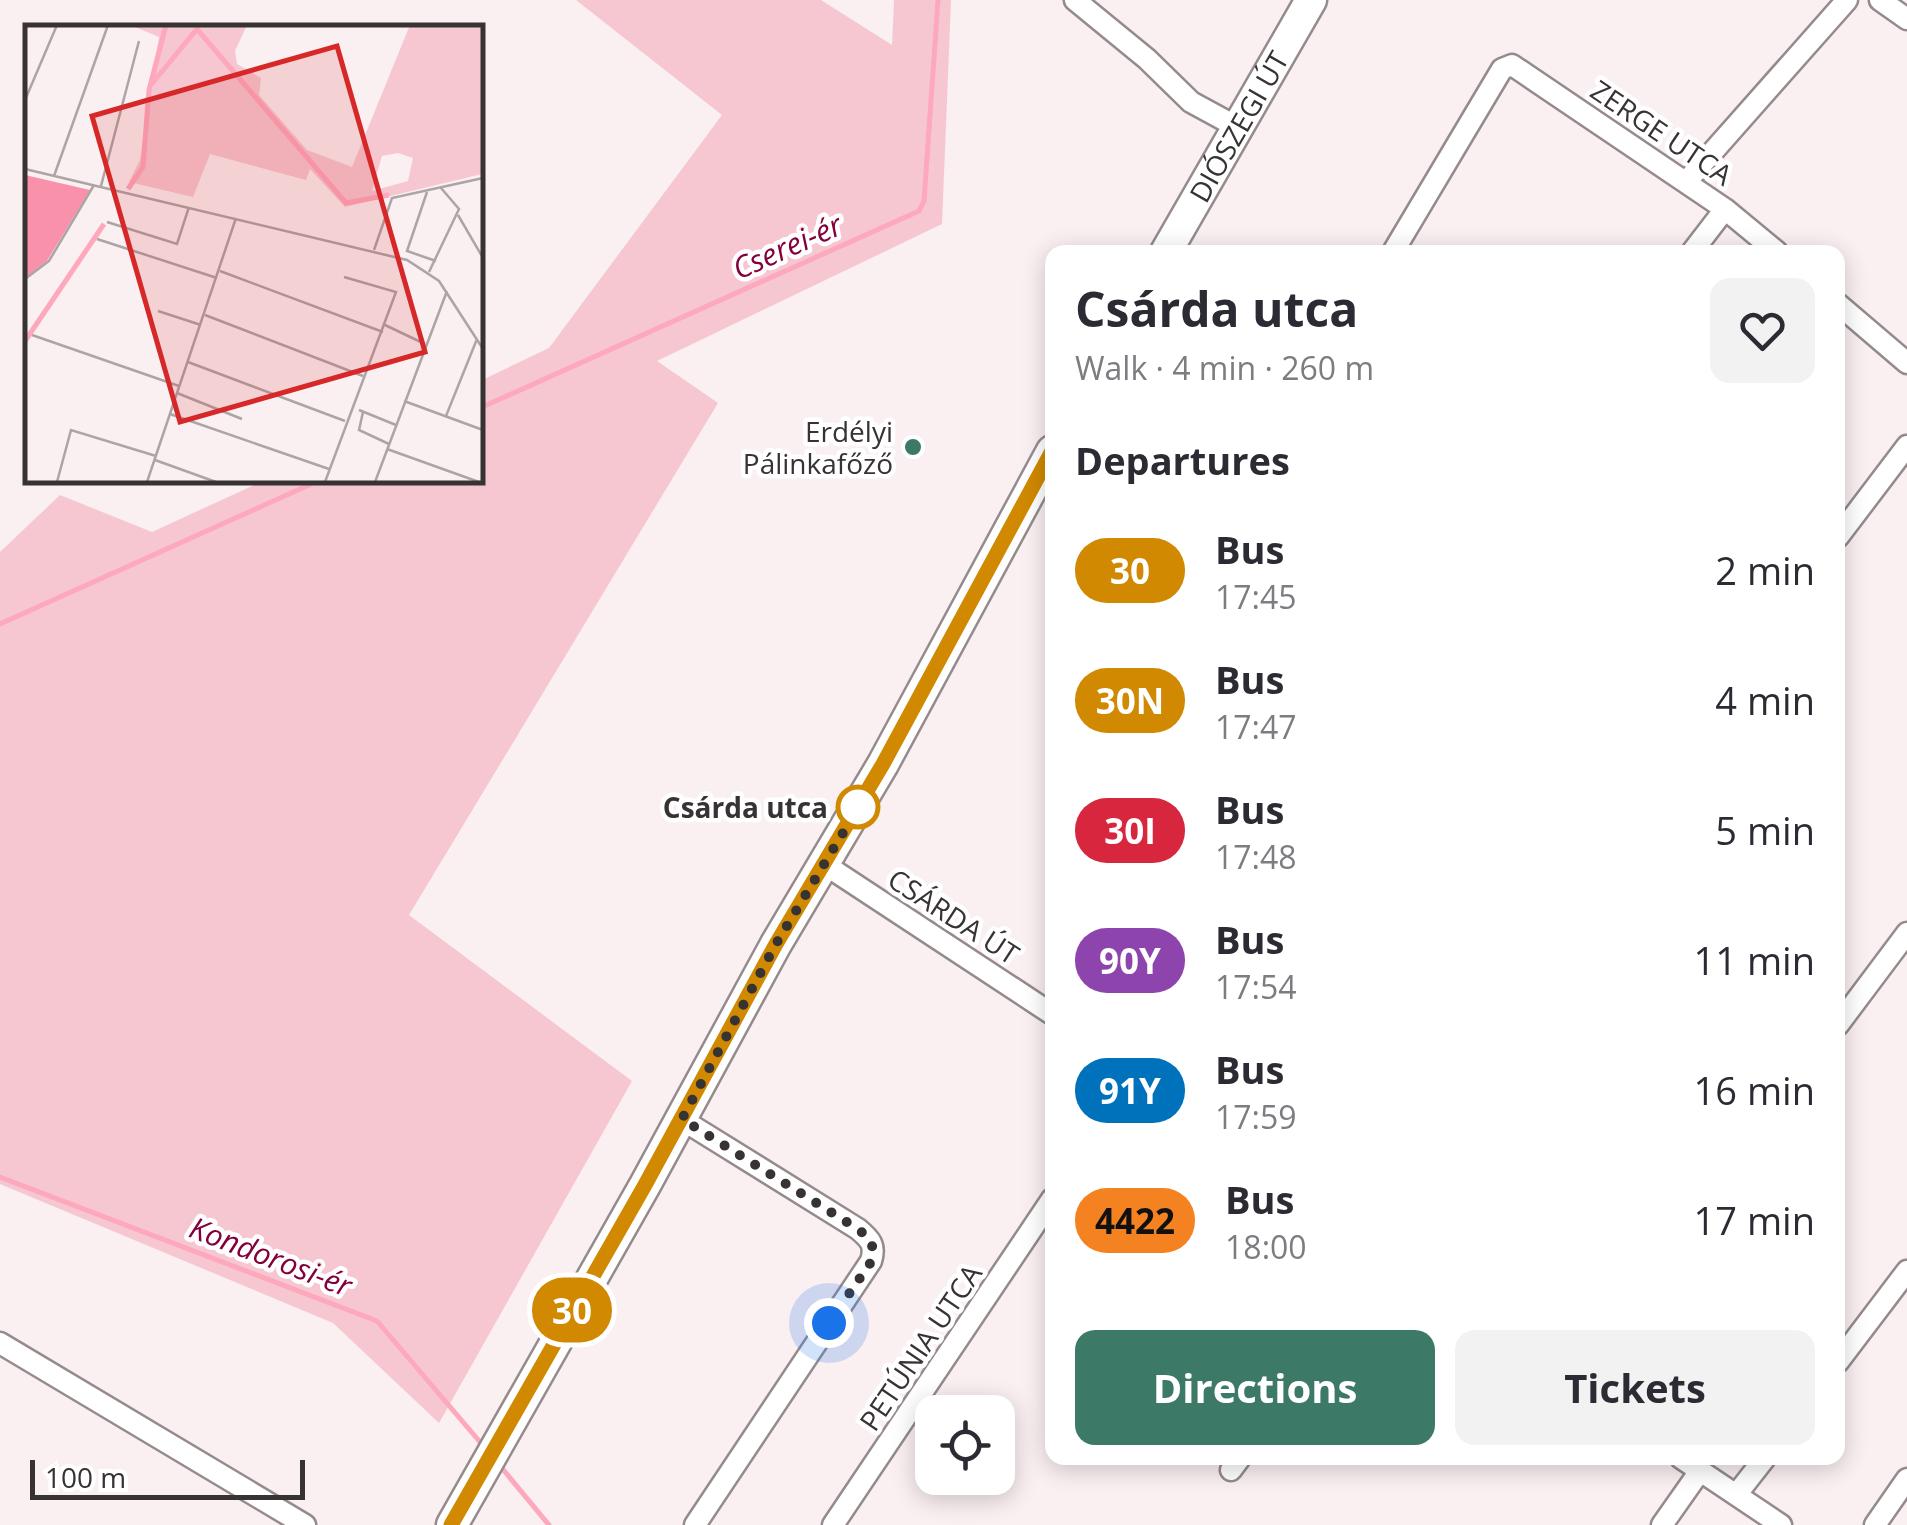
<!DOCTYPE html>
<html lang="en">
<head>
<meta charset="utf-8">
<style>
  body { margin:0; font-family:"Open Sans",sans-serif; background:#f2f2f3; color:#2b2b33; height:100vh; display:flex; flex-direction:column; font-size:38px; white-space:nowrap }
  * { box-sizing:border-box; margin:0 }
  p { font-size:32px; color:#7c7c81 }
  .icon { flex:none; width:55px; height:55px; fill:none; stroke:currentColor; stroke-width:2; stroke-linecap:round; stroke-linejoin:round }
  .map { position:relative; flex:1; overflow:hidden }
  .side { position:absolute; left:1045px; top:245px; width:800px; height:1220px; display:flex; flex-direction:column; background:#fff; border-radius:20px; box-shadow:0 5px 25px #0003 }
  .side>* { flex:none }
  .badge { padding:0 20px; border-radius:32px; font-size:35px; line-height:65px }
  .controls { position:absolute; left:915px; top:1395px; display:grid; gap:20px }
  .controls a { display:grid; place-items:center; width:100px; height:100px; border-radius:20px; background:#fff; box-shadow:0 5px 25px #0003; font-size:50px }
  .scale { position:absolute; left:30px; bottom:25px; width:275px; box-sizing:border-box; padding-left:10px; border:5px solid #373333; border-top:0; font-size:28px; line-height:35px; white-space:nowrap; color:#373333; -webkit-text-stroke:8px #fff; paint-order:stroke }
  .you { position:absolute; width:50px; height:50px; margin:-25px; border:8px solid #fff; border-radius:50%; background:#1a73e8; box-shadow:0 0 0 15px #1a73e833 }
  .map>.badge { position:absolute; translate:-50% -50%; box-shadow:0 0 0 5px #fff }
  h2 { padding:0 30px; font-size:38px; line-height:90px }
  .round { display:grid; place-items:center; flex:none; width:105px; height:105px; border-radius:20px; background:#f2f2f3 }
  .summary { display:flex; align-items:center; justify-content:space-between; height:170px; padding:0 30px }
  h1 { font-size:48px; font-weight:700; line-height:75px }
  .button { display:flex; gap:20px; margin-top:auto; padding:20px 30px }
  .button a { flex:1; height:115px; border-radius:20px; background:#3c7a67; color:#fff; font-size:40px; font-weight:700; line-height:115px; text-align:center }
  .button a+a { background:#f2f2f3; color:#2b2b33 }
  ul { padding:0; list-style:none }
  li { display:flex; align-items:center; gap:30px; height:130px; padding:0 30px }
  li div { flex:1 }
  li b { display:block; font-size:38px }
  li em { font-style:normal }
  li .badge { min-width:110px; font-weight:700; text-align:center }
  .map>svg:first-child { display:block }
</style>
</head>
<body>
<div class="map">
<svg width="1907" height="1525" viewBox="0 0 1907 1525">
  <rect width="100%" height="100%" fill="#faeff1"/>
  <path fill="#f6c7d1" d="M576,0h245l71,45 2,-45h57l-9,224 -285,137 61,42 -309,512 223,166 -193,342 -106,-100 -333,-139v-632l60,-57 92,37 113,-52h215v-99l69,-33 173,-233z"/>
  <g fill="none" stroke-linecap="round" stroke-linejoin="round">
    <path stroke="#fda8bc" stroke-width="5" d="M480,408l439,-197 5,-10 14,-201
      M0,624l320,-144
      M0,1177l377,144 103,121
      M501,1467l48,58"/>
    <defs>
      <path id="street" d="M1075,0l72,59 44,43 46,25
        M1880,0l27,19
        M1686,182l161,-182
        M1393,252l109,-183 10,-4 213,144 52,43
        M1692,252l33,-43
        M1838,304l69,59
        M1838,537l69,-91
        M824,864l228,150
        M1838,1025l69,-92
        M681,1119l177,110c12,10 18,16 13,32l-176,264
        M0,1343l305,182
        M1838,1362l69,-91
        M1681,1458l100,67
        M1231,1470l9,-12
        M1736,1495l29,-37
        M833,1525l219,-326
        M1662,1525l38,-54
        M1875,1525l32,-46"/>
      <g id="secondary">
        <path id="s1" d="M1166,252l145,-252"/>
        <path d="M452,1525l193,-340 131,-241 107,-180 169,-313"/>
      </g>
    </defs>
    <use href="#street" stroke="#958b8d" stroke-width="25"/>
    <use href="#secondary" stroke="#958b8d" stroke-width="35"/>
    <use href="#street" stroke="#fff" stroke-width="20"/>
    <use href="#secondary" stroke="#fff" stroke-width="30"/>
  </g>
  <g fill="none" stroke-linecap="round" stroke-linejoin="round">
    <defs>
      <path id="line" d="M451,1525l194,-340 131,-241 107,-180 169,-313"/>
    </defs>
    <use href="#line" stroke="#fff" stroke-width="22"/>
    <use href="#line" stroke="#d08900" stroke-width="15"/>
    <path stroke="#373333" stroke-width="10" stroke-dasharray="0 18" d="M829,1323l42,-61c5,-17 -1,-23 -13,-33l-176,-110 94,-175 88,-146 -6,9"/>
  </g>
  <circle fill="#3c7a67" stroke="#fff" stroke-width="4" cx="913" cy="447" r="10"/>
  <circle fill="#fff" stroke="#d08900" stroke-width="5" cx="858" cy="807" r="20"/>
  <g text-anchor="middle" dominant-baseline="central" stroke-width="9" stroke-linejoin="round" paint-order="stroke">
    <g font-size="28" fill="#373333" stroke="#fff">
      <text stroke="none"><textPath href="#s1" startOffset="145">DIÓSZEGI ÚT</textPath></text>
      <text transform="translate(1662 132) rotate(34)">ZERGE UTCA</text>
      <text transform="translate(954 916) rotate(33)">CSÁRDA ÚT</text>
      <text transform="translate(920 1347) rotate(-56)">PETÚNIA UTCA</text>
    </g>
    <g font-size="28" fill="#373333" stroke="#fff" text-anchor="end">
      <text x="893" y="431">Erdélyi<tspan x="893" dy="32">Pálinkafőző</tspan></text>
    </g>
    <g font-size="28" font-weight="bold" fill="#373333" stroke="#fff" text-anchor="end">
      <text x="828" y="807">Csárda utca</text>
    </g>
    <g font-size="30" font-style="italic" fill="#83003b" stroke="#fff">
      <text transform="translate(787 246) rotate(-24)">Cserei-ér</text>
      <text transform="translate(271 1256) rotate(21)">Kondorosi-ér</text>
    </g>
  </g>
  <g transform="translate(25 25)">
    <rect width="458" height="458" fill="#faeff1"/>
    <path d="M105,0h117l-12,26 2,13 24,14 -2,17 48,55 45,17 58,-142h72v149l-137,33 -35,-38 -4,11 -96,-26 -17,43 -64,-15 11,-22 19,-123zM373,128l15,5 -5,23 -36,10 10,-35z" fill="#f6c7d1" fill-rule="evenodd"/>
    <path d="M0,150l65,15 -43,71 -22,17z" fill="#f991ab"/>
    <path fill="none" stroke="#fda8bc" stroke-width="5" d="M125,61l47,-57 149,174 43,-8M103,164l15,-22 6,-77 17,-65M0,316l79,-117"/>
    <path fill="none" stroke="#aca4a5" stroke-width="2.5" d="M0,75l32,-75M0,144l382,91 32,21 44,68M29,151l54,-151M76,161l38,-145M402,167l-20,59 29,10M433,190l25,43M82,197l70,22 12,-37M72,214l120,39M349,225l18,-52 91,-20M195,246l163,61M404,247l30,-63 -18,-21M0,254l24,-18 45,-76M133,286l43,14M180,290l158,61M360,300l40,19M7,310l147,51M163,337l157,59M152,368l65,26M379,376l79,29M334,385l37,15M338,387l-4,18 30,14M145,389l159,55M421,391l31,-77M362,424l92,33M130,435l61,22M32,457l14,-52 85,26M122,457l89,-264M300,457l71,-190 -52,-15M350,457l72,-191"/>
    <path fill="#d62828" fill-opacity="0.15" stroke="#d62828" stroke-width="5" d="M312,21l88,306 -245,70 -88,-306z"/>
    <rect width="458" height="458" fill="none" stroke="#373333" stroke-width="5"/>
  </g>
</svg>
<div class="controls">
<a><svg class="icon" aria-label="locate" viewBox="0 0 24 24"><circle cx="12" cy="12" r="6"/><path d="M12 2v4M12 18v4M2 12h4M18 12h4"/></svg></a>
</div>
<div class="scale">100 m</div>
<div class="you" style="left:829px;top:1323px"></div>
<b class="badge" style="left:572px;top:1310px;background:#d08900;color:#fff">30</b>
<section class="side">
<div class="summary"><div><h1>Csárda utca</h1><p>Walk · 4 min · 260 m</p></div><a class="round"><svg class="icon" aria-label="heart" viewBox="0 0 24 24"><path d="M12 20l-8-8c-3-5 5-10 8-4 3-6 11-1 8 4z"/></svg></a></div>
<h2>Departures</h2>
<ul>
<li><span class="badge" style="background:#d08900;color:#fff">30</span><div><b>Bus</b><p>17:45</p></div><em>2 min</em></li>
<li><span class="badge" style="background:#d08900;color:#fff">30N</span><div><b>Bus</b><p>17:47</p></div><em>4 min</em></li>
<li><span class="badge" style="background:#d7263d;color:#fff">30I</span><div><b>Bus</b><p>17:48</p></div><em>5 min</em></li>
<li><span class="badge" style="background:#8e44ad;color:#fff">90Y</span><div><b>Bus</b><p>17:54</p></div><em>11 min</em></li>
<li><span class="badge" style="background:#0072bc;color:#fff">91Y</span><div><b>Bus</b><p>17:59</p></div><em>16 min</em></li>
<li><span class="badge" style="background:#f58220;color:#111">4422</span><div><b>Bus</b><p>18:00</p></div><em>17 min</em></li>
</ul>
<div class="button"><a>Directions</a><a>Tickets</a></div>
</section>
</div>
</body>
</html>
